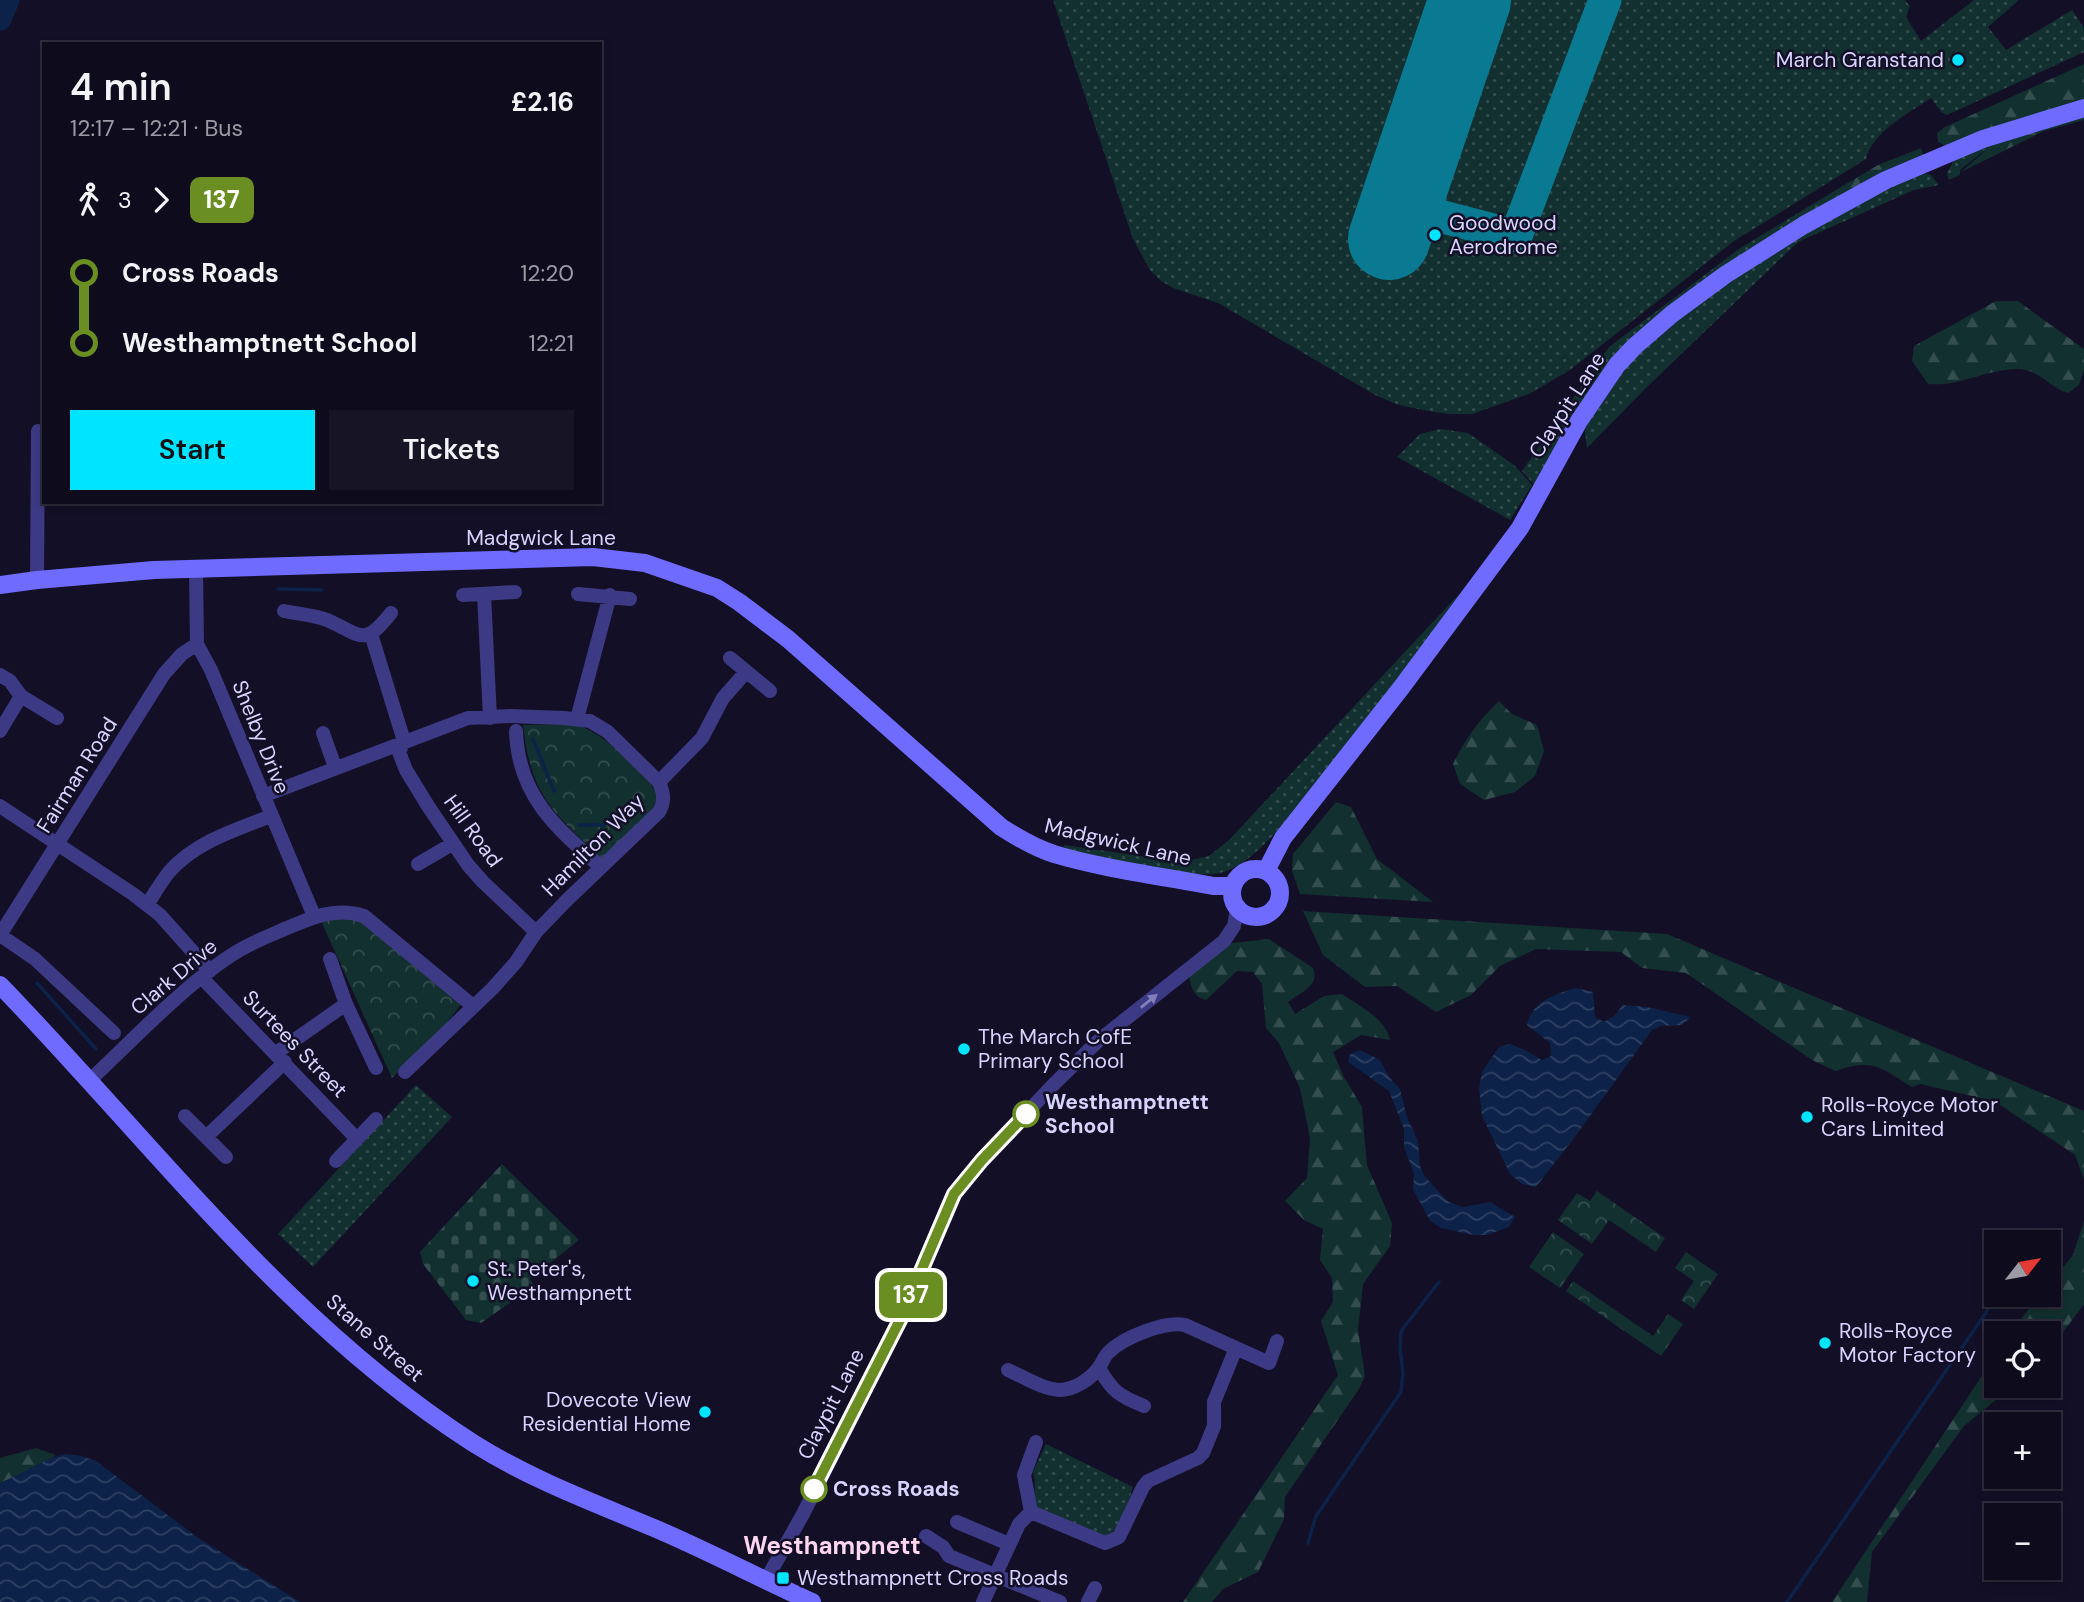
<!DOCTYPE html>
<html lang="en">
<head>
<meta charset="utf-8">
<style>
  body { margin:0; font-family:"DM Sans",sans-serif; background:#171425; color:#f1f3f6; height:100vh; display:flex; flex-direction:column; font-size:26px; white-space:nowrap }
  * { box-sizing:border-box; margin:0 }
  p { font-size:23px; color:#9b9ba3 }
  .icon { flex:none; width:38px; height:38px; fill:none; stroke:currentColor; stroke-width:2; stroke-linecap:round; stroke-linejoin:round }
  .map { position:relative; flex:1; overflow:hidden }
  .drawer { position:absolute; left:42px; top:42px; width:560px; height:462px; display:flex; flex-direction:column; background:#0e0b1c; border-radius:0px; box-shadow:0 4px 10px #0003,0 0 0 2px #2e2b3b }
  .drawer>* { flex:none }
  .badge { padding:0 14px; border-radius:10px; font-size:24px; line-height:46px }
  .needle { width:46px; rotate:59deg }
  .tools { position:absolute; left:1984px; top:1230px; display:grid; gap:14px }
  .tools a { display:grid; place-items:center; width:77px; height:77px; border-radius:0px; background:#0e0b1c; box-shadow:0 4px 10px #0003,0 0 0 2px #2e2b3b; font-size:35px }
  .map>.badge { position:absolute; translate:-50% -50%; box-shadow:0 0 0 4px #fff }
  .legs { display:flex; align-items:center; gap:10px; height:77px; padding:0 28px; font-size:23px }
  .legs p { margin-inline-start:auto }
  .head { display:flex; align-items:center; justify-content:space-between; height:119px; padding:0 28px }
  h1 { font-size:38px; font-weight:600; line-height:52px }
  .cta { display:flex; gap:14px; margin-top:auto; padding:14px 28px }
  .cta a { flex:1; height:80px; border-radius:0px; background:#00e5ff; color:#111; font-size:28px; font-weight:600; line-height:80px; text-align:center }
  .cta a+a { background:#171425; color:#f1f3f6 }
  ul { padding:0 28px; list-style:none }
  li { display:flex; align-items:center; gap:24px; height:70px; font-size:26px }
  li i { display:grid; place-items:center; width:10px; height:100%; margin:0 9px; background:currentColor }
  li i::after { content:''; width:18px; height:18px; margin:-9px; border:5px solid; border-radius:50%; background:#0e0b1c }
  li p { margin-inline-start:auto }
  li:first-child i { background:linear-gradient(#0000 50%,currentColor 0) }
  li:last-child i { background:linear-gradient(currentColor 50%,#0000 0) }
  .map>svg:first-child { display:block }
</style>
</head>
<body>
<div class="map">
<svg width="2084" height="1602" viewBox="0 0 2084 1602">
  <defs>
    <pattern id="grass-dots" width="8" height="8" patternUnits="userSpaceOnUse" patternTransform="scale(1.75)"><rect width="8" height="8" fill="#12302f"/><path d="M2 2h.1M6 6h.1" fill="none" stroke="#344d4e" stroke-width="1.8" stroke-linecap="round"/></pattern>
    <pattern id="forest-firs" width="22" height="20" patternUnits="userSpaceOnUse" patternTransform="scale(1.75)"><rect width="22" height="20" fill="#12302f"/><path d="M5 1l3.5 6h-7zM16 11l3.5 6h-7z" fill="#344d4e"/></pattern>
    <pattern id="cemetery-stones" width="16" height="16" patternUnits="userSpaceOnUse" patternTransform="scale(1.75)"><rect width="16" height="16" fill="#12302f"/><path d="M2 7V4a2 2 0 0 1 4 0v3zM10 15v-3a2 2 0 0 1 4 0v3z" fill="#344d4e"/></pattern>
    <pattern id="park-crowns" width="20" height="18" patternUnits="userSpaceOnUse" patternTransform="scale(1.75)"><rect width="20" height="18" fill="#12302f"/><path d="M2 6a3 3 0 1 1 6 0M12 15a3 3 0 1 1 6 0" fill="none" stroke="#344d4e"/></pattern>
    <pattern id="water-waves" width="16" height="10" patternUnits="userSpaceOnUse" patternTransform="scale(1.75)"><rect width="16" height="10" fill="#0c2248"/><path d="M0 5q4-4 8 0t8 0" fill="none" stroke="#2f4163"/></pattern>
  </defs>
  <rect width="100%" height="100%" fill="#130f26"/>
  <path fill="url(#grass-dots)" d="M1053,0h852l5,6 -4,11 15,24 53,-41h45l-31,27 18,23 66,-40 12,18v24l-137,63 -6,-3 -10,-14c-22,15 -59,34 -65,61l-132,82 -164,129 -41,24 -57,20h-24l-25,-4 -24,-5 -22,-9 -159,-93 -45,-15 -12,-7 -11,-11 -17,-31z
    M1985,146v4l-25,20v5l-11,5 -2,-7 7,-13z
    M1921,172l10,3 8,10 -25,5 -116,52 -151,145 -60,61 -2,-16 2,-10 44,-61 64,-56 114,-76z
    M1821,199l5,7 -178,121 -113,159 -13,-15 87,-124 130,-98z
    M1441,429l27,4 46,32 18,20 -22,35 -113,-63 23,-23z
    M1459,594l-11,21 -166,211c-16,17 -35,38 -58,46 -31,10 -124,-15 -159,-23l-1,-4 118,17 27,-6 20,-16z
    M416,1085l36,32 -139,150 -35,-33z
    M1046,1444l87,43c-7,21 -9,49 -36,49l-57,-25 -6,-8 1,-22 -2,-9z"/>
  <path fill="url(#forest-firs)" d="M2084,64v38l-138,44 -8,-4 -1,-9 8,-6z
    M2084,114v6l-40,11 -83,41 24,-21v-5z
    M1921,148l2,7 -97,51 -3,-3 -2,-4 57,-34z
    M1996,301h22l66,48v20l-5,16 -11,8c-17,-5 -29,-23 -48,-24 -31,-1 -60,18 -92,15l-16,-23 2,-15z
    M1499,701l13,13 25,11 7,26 -9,25 -20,16 -31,8 -24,-16 -7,-20c12,-25 26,-44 46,-63z
    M1336,802l15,5 26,52 56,43 -133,-8 -8,-23 1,-17z
    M1303,911l364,23 417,177v107v-39l-9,-24 -81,-54 -74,-17 -8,3c-32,-20 -38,-29 -77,-16l-23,-11 -126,-87 -44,-5 -21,-16 -85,-3 -36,17 -29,29 -35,17 -39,-26 -32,1 -42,-32z
    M1269,939l44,29c7,18 -12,24 -25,34l7,12 29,-18 18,-2c19,13 43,24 48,46l-29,-5 -28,17 11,25 18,30 5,58 25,58 -2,23 -27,38 -5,46 7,46 -6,13 -74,108 -1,22 -26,53 -35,17 -11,13h-29l155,-227 -17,-54 12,-19 -1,-24 -12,-18 3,-31 -19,-9 -19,-19 22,-23 3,-40 -10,-50 -21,-45 -13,-15 -4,-44 -9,-12 -16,-1 -31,29c-12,-3 -15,-12 -17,-24l43,-33z
    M2084,1221v83l-35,47v-17l-39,-1 30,-38h9v-11l24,-29z
    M1997,1353v33h16l-49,40 -92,126 -5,50h-35z
    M36,1448l20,7 -12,9 -44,19v-25z"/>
  <path fill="url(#cemetery-stones)" d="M502,1164l77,76 -49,39 4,7 -53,37 -15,-3 -43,-56 -3,-12z"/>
  <path fill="url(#park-crowns)" d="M575,724c32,11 53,37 76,60 3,5 6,10 5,16 -3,17 -42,47 -55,58 -49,-47 -70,-62 -78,-133z
    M346,916l19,7 96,81 -15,20 -54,54 -70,-155 2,-4z
    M1597,1191l68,47 -9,14 -47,-32 -17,24 -34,-24 19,-27 13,8z
    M1553,1232l31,22 -24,34 -31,-21z
    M1686,1252l32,22 -24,35 -13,-9 13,-19 -19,-13z
    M1573,1281l80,55 15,-22 15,10 -22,32 -95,-65z"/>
  <path fill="url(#water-waves)" d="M1576,988l17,4 2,25 9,5 10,-6 9,-11 24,2 44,10 -9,8 -21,1 -9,4 -78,108 -38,49 -14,-3 -12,-10 -28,-58 -3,-27 3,-17 17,-25 11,-3 15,6 17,10 9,-4 -1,-13 -23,-18c5,-24 29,-31 49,-37z
    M1360,1050l20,10 9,17 11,12 7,28 11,24 2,25 4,9 14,16 11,11 14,5 27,-5 25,15 -6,10 -22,8h-13l-33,-7 -11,-7 -17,-32 1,-15 -10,-27v-18l-15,-38 -41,-29 2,-8z
    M66,1454l16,2 14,5 101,76 103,65h-300v-119c18,-7 52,-28 66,-29z"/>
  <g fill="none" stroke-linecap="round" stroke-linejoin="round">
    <path stroke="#0c2248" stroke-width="3.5" d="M278,589l44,1
      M533,739l21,52
      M579,825h25l16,-14
      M37,983l59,66
      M2035,1242l9,-13
      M1308,1543l8,-27 85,-124 2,-19 -3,-25 1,-17 38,-49
      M1787,1602l211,-307"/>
    <path stroke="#0c2248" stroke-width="23" d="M0,19l8,-19"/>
    <path stroke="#0a7a92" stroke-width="33" d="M1401,206l115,30 89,-236"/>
    <path stroke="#0a7a92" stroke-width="82" d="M1389,239l81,-239"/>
    <path stroke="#3d3a85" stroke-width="14" d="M196,569l1,75 14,26 103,246
      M37,580l1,-149
      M484,594l6,124
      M578,594l52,5
      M463,595l52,-3
      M284,611c14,3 31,4 43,9 35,15 36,28 64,-7
      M371,634l33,107 -5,11 7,18 22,36 40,59 15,17 53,50
      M730,658l40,33
      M0,675l10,6 11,15 36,22
      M577,719l33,-124
      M0,731l21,-35
      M516,731c2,64 39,96 85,136
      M323,733l12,34
      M659,782l43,-44 21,-40 23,-26
      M263,796l205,-78 42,-2 54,2 26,3 18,11 51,50c5,12 6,19 0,30l-92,88 -31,32 -20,30 -23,26 -88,84
      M0,806l133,88 27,21 50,56
      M418,864l34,-20
      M147,905c7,-11 14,-23 22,-33 26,-30 66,-42 102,-56
      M0,935l164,-261 18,-20 15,-10
      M0,935l35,24 79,74
      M330,959l16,45 30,64
      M202,978l155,161
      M276,1053l70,-49
      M89,1081c45,-42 98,-99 149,-130 15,-9 33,-16 49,-23 26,-11 49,-21 77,-12l109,90
      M185,1116l41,41
      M206,1137l79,-75
      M336,1161l40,-42
      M1099,1368c13,23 20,28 45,38
      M1008,1370c16,7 34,19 51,20 16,0 33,-12 41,-24 3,-5 5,-11 9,-14 15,-15 56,-31 76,-27l84,38 8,-22
      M1031,1512l74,31 14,-6 24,-50 5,-6 50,-23 5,-5 11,-27v-24l22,-54
      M1031,1512l-7,-37 12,-33
      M957,1522l52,22
      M926,1536l17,11 6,9 111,46
      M766,1580l37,-66 98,-196 53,-124 28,-34 71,-75 45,-44 126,-100 10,-15 3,-17
      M983,1602l36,-78 12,-12
      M1088,1602l7,-14"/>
    <path stroke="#6f6bff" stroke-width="18" d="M0,585l37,-5 117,-10 439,-13 52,6 72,25 22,14 49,37 213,188c17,11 34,21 53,27 50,15 107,22 159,32h19
      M1232 893a24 24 0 1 1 48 0a24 24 0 1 1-48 0Z
      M1266,871l17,-33 118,-150 119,-160 59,-107 38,-56 18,-19 37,-32 53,-39 79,-50 82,-45 97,-41 101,-31
      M0,985c152,157 287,339 473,458 57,36 119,59 181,85 54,23 105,50 158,74"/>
  </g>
  <defs><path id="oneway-solid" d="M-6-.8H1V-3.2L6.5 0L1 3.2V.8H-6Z" transform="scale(1.75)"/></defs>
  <use fill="#837fbc" href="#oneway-solid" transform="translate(1149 1001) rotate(-39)"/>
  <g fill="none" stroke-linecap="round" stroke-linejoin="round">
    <defs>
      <path id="line-1" d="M814,1489l87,-171 53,-124 28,-34 44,-46"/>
    </defs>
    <use href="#line-1" stroke="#fff" stroke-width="16"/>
    <use href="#line-1" stroke="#6b8e23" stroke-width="10"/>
  </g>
  <g fill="#00e5ff" stroke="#130f26" stroke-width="2.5">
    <circle cx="1958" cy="60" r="7"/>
    <circle cx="1435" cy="235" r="7"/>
    <circle cx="964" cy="1049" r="7"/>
    <circle cx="1807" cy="1117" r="7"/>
    <circle cx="473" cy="1281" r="7"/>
    <circle cx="1825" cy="1343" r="7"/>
    <circle cx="705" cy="1412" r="7"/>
    <rect x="776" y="1571" width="14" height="14" rx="3.5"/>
  </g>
  <g fill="#fff" stroke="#6b8e23" stroke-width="3.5">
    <circle cx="1026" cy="1114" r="12"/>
    <circle cx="814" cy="1489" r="12"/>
  </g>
  <g text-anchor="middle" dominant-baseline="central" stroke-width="5" stroke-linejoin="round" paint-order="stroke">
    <g font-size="21" fill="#d9d4ff" stroke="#130f26" text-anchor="start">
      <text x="1944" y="60" text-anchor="end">March Granstand</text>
      <text x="1449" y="223">Goodwood<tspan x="1449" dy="24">Aerodrome</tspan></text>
      <text x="978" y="1037">The March CofE<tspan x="978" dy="24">Primary School</tspan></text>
      <text x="1821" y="1105">Rolls-Royce Motor<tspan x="1821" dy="24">Cars Limited</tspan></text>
      <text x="487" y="1269">St. Peter's,<tspan x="487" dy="24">Westhampnett</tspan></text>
      <text x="1839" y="1331">Rolls-Royce<tspan x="1839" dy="24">Motor Factory</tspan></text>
      <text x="691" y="1400" text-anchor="end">Dovecote View<tspan x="691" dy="24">Residential Home</tspan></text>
      <text x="797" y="1578">Westhampnett Cross Roads</text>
    </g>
    <g font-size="21" fill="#d9d4ff" stroke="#130f26">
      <text transform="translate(1567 405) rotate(-57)">Claypit Lane</text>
      <text x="541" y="538">Madgwick Lane</text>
      <text transform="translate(261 737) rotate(68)">Shelby Drive</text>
      <text transform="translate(77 775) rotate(-58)">Fairman Road</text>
      <text transform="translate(473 831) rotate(54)">Hill Road</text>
      <text transform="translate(1118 842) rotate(13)">Madgwick Lane</text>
      <text transform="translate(593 845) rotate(-45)">Hamilton Way</text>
      <text transform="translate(174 977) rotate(-40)">Clark Drive</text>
      <text transform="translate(295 1044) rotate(46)">Surtees Street</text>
      <text transform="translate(375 1338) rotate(41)">Stane Street</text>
      <text transform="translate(831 1404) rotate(-63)">Claypit Lane</text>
    </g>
    <g font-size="21" font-weight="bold" fill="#d9d4ff" stroke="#130f26" text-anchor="start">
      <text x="1045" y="1102">Westhamptnett<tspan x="1045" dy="24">School</tspan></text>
      <text x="833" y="1489">Cross Roads</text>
    </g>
    <g font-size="24" font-weight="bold" fill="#ffd6f0" stroke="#130f26">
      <text x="832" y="1545">Westhampnett</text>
    </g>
  </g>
</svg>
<div class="tools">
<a><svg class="needle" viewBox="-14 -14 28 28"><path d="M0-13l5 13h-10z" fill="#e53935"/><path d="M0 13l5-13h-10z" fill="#9b9ba3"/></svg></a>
<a><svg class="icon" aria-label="locate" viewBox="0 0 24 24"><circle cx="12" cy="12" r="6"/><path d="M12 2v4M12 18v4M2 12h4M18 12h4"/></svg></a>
<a>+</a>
<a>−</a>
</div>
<b class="badge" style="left:911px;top:1295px;background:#6b8e23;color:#fff">137</b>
<section class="drawer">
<div class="head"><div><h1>4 min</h1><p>12:17 – 12:21 · Bus</p></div><b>£2.16</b></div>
<div class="legs"><svg class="icon" aria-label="walk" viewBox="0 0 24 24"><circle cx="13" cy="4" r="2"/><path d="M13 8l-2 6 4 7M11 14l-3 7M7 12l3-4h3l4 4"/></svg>3<svg class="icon" aria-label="forward" viewBox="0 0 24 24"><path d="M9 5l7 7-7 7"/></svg><b class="badge" style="background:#6b8e23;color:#fff">137</b></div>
<ul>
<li><i style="color:#6b8e23"></i><b>Cross Roads</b><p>12:20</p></li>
<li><i style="color:#6b8e23"></i><b>Westhamptnett School</b><p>12:21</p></li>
</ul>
<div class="cta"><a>Start</a><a>Tickets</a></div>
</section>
</div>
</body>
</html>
